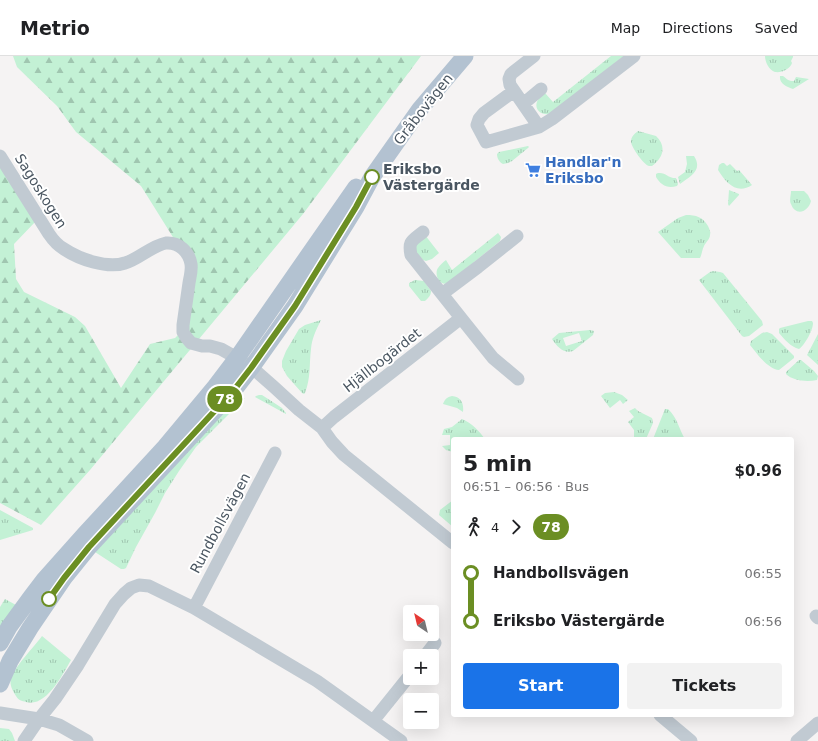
<!DOCTYPE html>
<html lang="en">
<head>
<meta charset="utf-8">
<style>
  body { margin:0; font-family:"DejaVu Sans",sans-serif; background:#f2f2f2; color:#202124; height:100vh; display:flex; flex-direction:column; font-size:15px; white-space:nowrap }
  * { box-sizing:border-box; margin:0 }
  p { font-size:13px; color:#757577 }
  .icon { flex:none; width:22px; height:22px; fill:none; stroke:currentColor; stroke-width:2; stroke-linecap:round; stroke-linejoin:round }
  .map { position:relative; flex:1; overflow:hidden }
  .drawer { position:absolute; left:451px; top:381px; width:343px; height:280px; display:flex; flex-direction:column; background:#fff; border-radius:4px; box-shadow:0 4px 16px #0002 }
  .drawer>* { flex:none }
  .badge { padding:0 8px; border-radius:13px; font-size:14px; line-height:26px }
  .needle { width:26px; rotate:325deg }
  .controls { position:absolute; left:403px; top:549px; display:grid; gap:8px }
  .controls a { display:grid; place-items:center; width:36px; height:36px; border-radius:4px; background:#fff; box-shadow:0 4px 16px #0002; font-size:20px }
  .map>.badge { position:absolute; translate:-50% -50%; box-shadow:0 0 0 2px #fff }
  .legs { display:flex; align-items:center; gap:6px; height:44px; padding:0 12px; font-size:13px }
  .legs p { margin-inline-start:auto }
  .head { display:flex; align-items:center; justify-content:space-between; height:68px; padding:0 12px }
  h1 { font-size:22px; font-weight:800; line-height:30px }
  .cta { display:flex; gap:8px; margin-top:auto; padding:8px 12px }
  .cta a { flex:1; height:46px; border-radius:4px; background:#1a73e8; color:#fff; font-size:16px; font-weight:800; line-height:46px; text-align:center }
  .cta a+a { background:#f2f2f2; color:#202124 }
  ul { padding:0 12px; list-style:none }
  li { display:flex; align-items:center; gap:14px; height:48px; font-size:15px }
  li i { display:grid; place-items:center; width:6px; height:100%; margin:0 5px; background:currentColor }
  li i::after { content:''; width:10px; height:10px; margin:-5px; border:3px solid; border-radius:50%; background:#fff }
  li p { margin-inline-start:auto }
  li:first-child i { background:linear-gradient(#0000 50%,currentColor 0) }
  li:last-child i { background:linear-gradient(currentColor 50%,#0000 0) }
  header { display:flex; align-items:center; gap:24px; box-sizing:border-box; height:56px; padding:0 20px; background:#fff; border-bottom:1px solid #e0e0e0 }
  header strong { font-size:19px }
  nav { display:flex; gap:22px; margin-inline-start:auto; font-size:14px }
  .map>svg:first-child { display:block }
</style>
</head>
<body>
<header>
<strong>Metrio</strong>
<nav><a>Map</a><a>Directions</a><a>Saved</a></nav>
</header>
<div class="map">
<svg width="818" height="685" viewBox="0 0 818 685">
  <defs>
    <pattern id="grass-tufts" width="24" height="20" patternUnits="userSpaceOnUse"><rect width="24" height="20" fill="#c3f1d5"/><path d="M3 7l-1-3M5 7V3M7 7l1-3M15 17l-1-3M17 17v-4M19 17l1-3" fill="none" stroke="#a0c6b0"/></pattern>
    <pattern id="forest-firs" width="22" height="20" patternUnits="userSpaceOnUse"><rect width="22" height="20" fill="#c3f1d5"/><path d="M5 1l3.5 6h-7zM16 11l3.5 6h-7z" fill="#a0c6b0"/></pattern>
  </defs>
  <rect width="100%" height="100%" fill="#f5f3f3"/>
  <path fill="url(#grass-tufts)" fill-rule="evenodd" d="M611,0h13l-74,58c-12,2 -18,-8 -10,-17 1,-1 3,-2 5,-4l8,9z
    M765,0h28v1l-2,4 1,2c-2,6 -10,10 -17,9 -6,-2 -10,-10 -10,-16z
    M780,20h3c4,3 5,5 11,5l2,-4 13,2 -16,10c-6,-2 -14,-5 -13,-13z
    M638,75l18,5c11,10 7,22 -4,30 -1,0 -2,0 -3,0 -6,-2 -17,-18 -18,-24 0,-5 3,-8 7,-11z
    M528,90l1,1 -1,1 -16,13 -4,2 -5,1c-4,-2 -6,-6 -6,-10l2,-2z
    M686,100h8c9,14 -3,20 -14,28l-2,-7 7,-5 2,-8z
    M722,107h2l3,3 3,-2 7,7 2,-1 13,15c-15,10 -26,-2 -34,-15l1,-5z
    M658,117c8,-1 9,5 18,5l2,6 -1,2c-10,3 -16,-1 -21,-9v-3z
    M729,134l10,4v1l-10,11 -1,-2z
    M791,135h13l4,4 3,6c-3,12 -16,15 -20,3 -2,-3 0,-9 0,-13z
    M686,159c10,0 17,2 22,11 1,2 3,6 2,9 0,4 -4,7 -6,11 -2,4 -2,8 -4,12h-19l-23,-26 20,-14z
    M498,177l3,4 -1,4 -48,39c-3,2 -7,5 -10,3 -5,-2 -7,-11 -4,-15 2,-3 5,-6 8,-8l6,10z
    M425,179l14,18 -7,6 -6,2 -3,-1 -7,-8v-9z
    M713,215l7,1 3,1 39,48 1,4 -14,11 -5,1 -2,-1 -43,-56 11,-8z
    M415,224l9,1 7,10c0,5 -3,7 -6,10h-4l-12,-15v-3z
    M321,264c-5,10 -9,18 -10,29 -2,17 0,28 -6,44l-1,1 -2,-1 -15,-17 -5,-9v-6l4,-10 13,-22 6,-4z
    M808,265h4l1,2c0,7 -8,22 -14,26 -8,-2 -15,-10 -20,-16v-4l1,-1z
    M590,274l4,1 -1,4 -20,16c-9,3 -16,-4 -21,-12l7,-6zM579,277l3,8 -16,5 -3,-8z
    M767,276l5,2 22,22v2l-15,12c-11,-1 -22,-16 -29,-25l1,-4 11,-8z
    M818,278v31l-11,-10z
    M799,304h2l13,11 4,5 -1,4c-10,2 -24,1 -31,-6v-2z
    M614,336l8,3 6,5 -5,4 -3,-4 -10,8 -9,-12 4,-3z
    M259,339h3l20,13 4,5v1l-31,-17 1,-1z
    M452,340c9,1 12,7 11,16l-6,-4 -14,-4c2,-5 4,-7 9,-8z
    M245,342l-49,49 -17,24 -14,22 -10,20 -19,34 -10,21 -2,1h-3l-26,-17 135,-146 10,-7z
    M635,352l3,3 14,7 1,5 -7,16h-11l-1,-1v-8l-6,-8 6,-5 -5,-6z
    M665,353h3c9,8 11,20 17,30h-32z
    M462,363c10,4 17,12 23,20h-32v13l-7,-2 -4,-4 8,-1v-10h-8l2,-6 8,-2z
    M453,444v27l-14,-12 1,-5z
    M0,454l33,18v2l-33,10z
    M5,543l11,6 -16,25v-23z
    M42,580l29,24c-8,14 -25,48 -45,42 -4,-1 -8,-2 -10,-6 -3,-4 -7,-12 -5,-17 3,-12 23,-32 31,-43z
    M0,672l9,1 3,4 3,8h-15z"/>
  <path fill="url(#forest-firs)" d="M13,0h408l-118,158 -213,256 -49,55 -41,-22v-342l36,60 -22,23 2,35 8,13 51,25 10,9 36,62 29,-44 25,-6 14,-14 -3,-66 -45,-72 -65,-54 -19,-26 -40,-39z"/>
  <g fill="none" stroke-linecap="round" stroke-linejoin="round">
    <path stroke="#c1cad2" stroke-width="13" d="M534,0l-23,18 -2,5 1,6 29,42
      M514,35l-30,22 -5,6 -2,6 9,17 53,-15 13,-8 82,-63
      M523,48l18,-15
      M0,100l49,78c4,6 8,11 15,15 15,10 43,20 61,14 14,-4 26,-17 41,-20 13,-1 23,9 25,21 1,6 -1,13 -2,19 -2,14 -4,28 -6,42v7l3,5 5,6 11,3h8l11,3 16,9 20,14 17,15 25,23 23,18 10,14 12,13 109,88
      M442,238l36,-27 39,-31
      M461,262l32,40 25,21
      M322,372l12,-11 127,-99 -50,-63c-3,-14 1,-14 12,-23
      M194,552l81,-155
      M816,560l2,2
      M425,600l10,-13
      M0,657l39,6 20,6 28,16
      M660,659l31,26
      M373,665l37,-46
      M24,685l15,-22 16,-20 23,-34 37,-61 9,-10 7,-6 8,-3 10,1 45,22 123,73 84,60
      M797,685l21,-18"/>
    <path stroke="#b3c2d1" stroke-width="17" d="M0,587l9,-16 22,-30 13,-17 41,-46 80,-87 50,-60 22,-29 119,-171
      M0,628l10,-23 20,-33 34,-50 25,-31 145,-157 17,-22 44,-62 61,-99 16,-30 48,-68 45,-53"/>
  </g>
  <g fill="none" stroke-linecap="round" stroke-linejoin="round">
    <defs>
      <path id="line-1" d="M49,543l15,-21 25,-31 145,-157 17,-22 44,-62 61,-99 16,-30"/>
    </defs>
    <use href="#line-1" stroke="#fff" stroke-width="9"/>
    <use href="#line-1" stroke="#6b8e23" stroke-width="6"/>
  </g>
  <defs>
    <symbol id="supermarket-bare" viewBox="-9 -9 18 18"><path d="M-6-5.5h2.5l.6 2H6L4.5 2H-2.5L-4.4-4H-6ZM-1.5 3.2a1.3 1.3 0 1 0 .1 0ZM3 3.2a1.3 1.3 0 1 0 .1 0Z" fill="#3f7fe0" stroke="#fff" stroke-width="2.5" paint-order="stroke"/></symbol>
  </defs>
  <g fill-rule="evenodd">
    <use href="#supermarket-bare" x="522" y="103" width="22" height="22"/>
  </g>
  <g fill="#fff" stroke="#6b8e23" stroke-width="2">
    <circle cx="372" cy="121" r="7"/>
    <circle cx="49" cy="543" r="7"/>
  </g>
  <g text-anchor="middle" dominant-baseline="central" stroke-width="4" stroke-linejoin="round" paint-order="stroke">
    <g font-size="14" fill="#4a5661" stroke="#fff">
      <text transform="translate(423 53) rotate(-52)">Gråbovägen</text>
      <text transform="translate(41 135) rotate(58)">Sagoskogen</text>
      <text transform="translate(382 304) rotate(-38)">Hjällbogärdet</text>
      <text transform="translate(220 467) rotate(-62)">Rundbollsvägen</text>
    </g>
    <g font-size="14" font-weight="bold" fill="#366cbe" stroke="#fff" text-anchor="start">
      <text x="545" y="106">Handlar'n<tspan x="545" dy="16">Eriksbo</tspan></text>
    </g>
    <g font-size="14" font-weight="bold" fill="#4a5661" stroke="#fff" text-anchor="start">
      <text x="383" y="113">Eriksbo<tspan x="383" dy="16">Västergärde</tspan></text>
    </g>
  </g>
</svg>
<div class="controls">
<a><svg class="needle" viewBox="-14 -14 28 28"><path d="M0-13l5 13h-10z" fill="#e53935"/><path d="M0 13l5-13h-10z" fill="#757577"/></svg></a>
<a>+</a>
<a>−</a>
</div>
<b class="badge" style="left:225px;top:343px;background:#6b8e23;color:#fff">78</b>
<section class="drawer">
<div class="head"><div><h1>5 min</h1><p>06:51 – 06:56 · Bus</p></div><b>$0.96</b></div>
<div class="legs"><svg class="icon" aria-label="walk" viewBox="0 0 24 24"><circle cx="13" cy="4" r="2"/><path d="M13 8l-2 6 4 7M11 14l-3 7M7 12l3-4h3l4 4"/></svg>4<svg class="icon" aria-label="forward" viewBox="0 0 24 24"><path d="M9 5l7 7-7 7"/></svg><b class="badge" style="background:#6b8e23;color:#fff">78</b></div>
<ul>
<li><i style="color:#6b8e23"></i><b>Handbollsvägen</b><p>06:55</p></li>
<li><i style="color:#6b8e23"></i><b>Eriksbo Västergärde</b><p>06:56</p></li>
</ul>
<div class="cta"><a>Start</a><a>Tickets</a></div>
</section>
</div>
</body>
</html>
